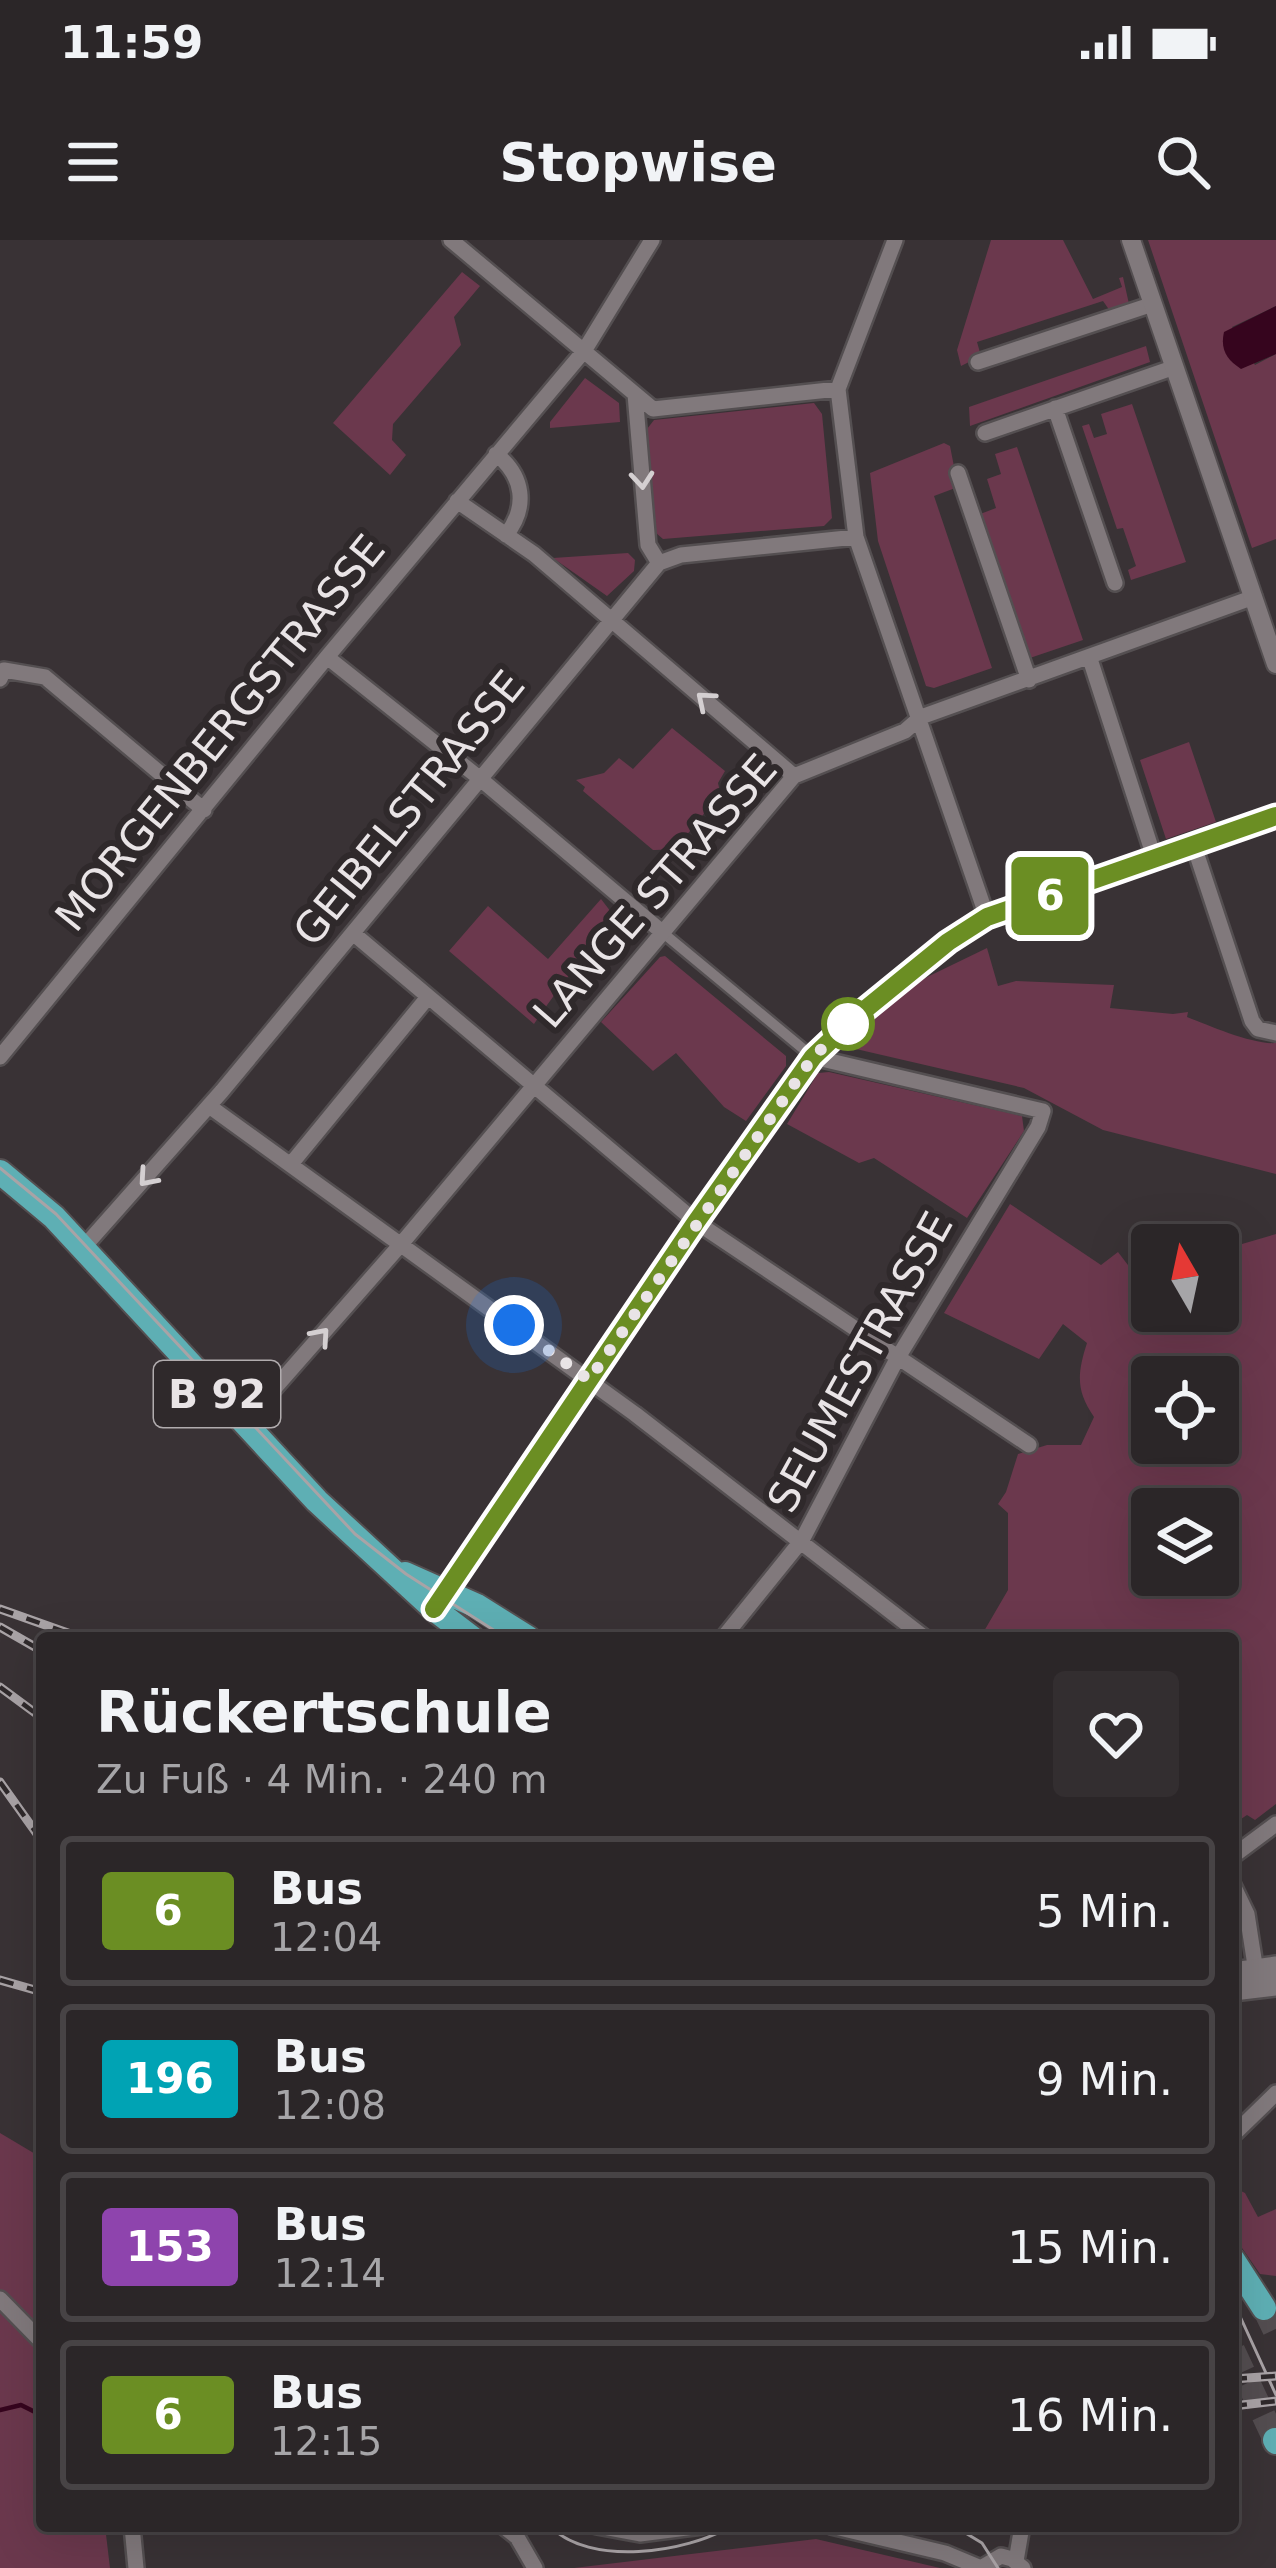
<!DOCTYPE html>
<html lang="de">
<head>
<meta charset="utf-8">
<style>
  body { margin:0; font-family:"DejaVu Sans",sans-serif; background:#332e30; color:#f1f3f6; height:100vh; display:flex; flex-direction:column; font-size:45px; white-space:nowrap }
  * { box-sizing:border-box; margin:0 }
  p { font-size:39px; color:#a6a5a8 }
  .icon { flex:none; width:66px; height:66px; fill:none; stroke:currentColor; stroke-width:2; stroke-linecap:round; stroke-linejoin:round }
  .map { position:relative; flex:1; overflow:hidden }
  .side { position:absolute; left:36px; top:1392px; width:1203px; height:900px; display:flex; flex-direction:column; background:#2b2628; border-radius:12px; box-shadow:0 12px 48px #0002,0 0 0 3px #474345 }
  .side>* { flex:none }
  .badge { padding:0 24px; border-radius:9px; font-size:42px; line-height:78px }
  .needle { width:78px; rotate:351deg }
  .buttons { position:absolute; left:1131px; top:984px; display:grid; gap:24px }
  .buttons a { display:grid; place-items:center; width:108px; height:108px; border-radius:12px; background:#2b2628; box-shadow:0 12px 48px #0002,0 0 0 3px #474345; font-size:60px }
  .you { position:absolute; width:60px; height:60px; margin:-30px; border:9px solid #fff; border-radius:50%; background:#1a73e8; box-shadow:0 0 0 18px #1a73e833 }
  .map>.badge { position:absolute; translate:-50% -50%; box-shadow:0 0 0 6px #fff }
  .round { display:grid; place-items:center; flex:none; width:126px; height:126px; border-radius:12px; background:#332e30 }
  .headline { display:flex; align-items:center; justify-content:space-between; height:204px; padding:0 60px }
  h1 { font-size:57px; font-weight:800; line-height:90px }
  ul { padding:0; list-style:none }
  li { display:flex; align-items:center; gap:36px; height:150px; margin:0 24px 18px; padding:0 36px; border:6px solid #474345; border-radius:12px }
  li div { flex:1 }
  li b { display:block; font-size:45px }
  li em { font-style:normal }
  li .badge { min-width:132px; font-weight:700; text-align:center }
  .status { display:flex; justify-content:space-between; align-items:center; height:84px; padding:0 60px; background:#2b2628; direction:ltr }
  .status svg { height:33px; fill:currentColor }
  header { display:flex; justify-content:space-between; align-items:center; height:156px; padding:0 60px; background:#2b2628; font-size:54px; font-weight:800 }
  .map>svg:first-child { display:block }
</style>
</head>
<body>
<div class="status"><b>11:59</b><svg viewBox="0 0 49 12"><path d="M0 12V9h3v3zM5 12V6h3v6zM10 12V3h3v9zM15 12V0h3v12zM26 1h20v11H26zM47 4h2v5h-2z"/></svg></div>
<header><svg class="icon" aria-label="menu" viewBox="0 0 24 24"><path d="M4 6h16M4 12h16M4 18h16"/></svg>Stopwise<svg class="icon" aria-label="search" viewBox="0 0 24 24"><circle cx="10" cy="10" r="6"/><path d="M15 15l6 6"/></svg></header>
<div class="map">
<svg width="1276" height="2328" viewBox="0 0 1276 2328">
  <rect width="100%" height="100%" fill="#393235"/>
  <path fill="#6b384d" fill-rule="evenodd" d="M991,0h72l30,59 29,-12 -3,-9 4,-1 6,27 -19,7 -7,-10 -126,41 4,14 -20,10 -4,-16z
    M1148,0h128v66l-44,21 23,38 21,-11v185l-24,9z
    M462,32l18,14 -26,31 7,28 -68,79 -1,16 14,15 -16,20 -57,-52z
    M1146,106l4,16 -180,64 -1,-19z
    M585,138l34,25 1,19 -70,6v-6z
    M814,163l8,11 10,104 -8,8 -161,13 -7,-6 -9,-104 7,-9z
    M1132,164l54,158 -55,18 -3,-10 8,-4 -13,-38 -6,1 -35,-103 7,-2 5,14 13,-4 -6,-20z
    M944,203l6,3 8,41 -24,9 58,172 -58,20 -8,-2 -48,-145 -8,-68z
    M1017,207l66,193 -59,20 -49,-144 21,-8 -9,-29 14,-5 -6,-20z
    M628,313l7,7 -1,11 -27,25 -54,-38z
    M672,488l53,43 -7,12 2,9c-18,22 -37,60 -67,58l-70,-59 2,-4 -9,-7 28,-7 15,-15 14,11z
    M1189,502l27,80 -50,17 -26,-79z
    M601,659l10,13c-21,40 -52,74 -77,112l-85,-73 39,-45 60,53z
    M987,708l11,38 18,-5 98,4 -4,23 63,6 15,-2 -1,5c23,9 67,28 89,26v131l-173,-44 -79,-42 -181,-42 4,-11 74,-55z
    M665,716l121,100v10l-40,55 -22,-14 -48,-54 -23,18 -52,-49 59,-65z
    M829,832l193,44 2,15 -57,87 -93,-60 -15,5 -72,-39 31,-51z
    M1010,964l91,61 17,-13 16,21 18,-4v42h66v-60l58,-17v570l-21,16 -8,-5 -6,4 -8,-11v-170h-253l28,-48v-77l-10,-9 8,-12 12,-38 29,-9h34l13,-28c-18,-26 -17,-43 -7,-74l-24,-19 -24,35 -95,-46zM1152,1137h66v66h-66zM1152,1269h66v66h-66z
    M0,1893l42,25v368h63l5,42h-110z
    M1233,1947l12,6 13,24 18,-8v67l-16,-2 -27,-39z
    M816,2299l124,29h-366z"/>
  <path fill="#36051e" d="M1276,66v48l-35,15c-14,-9 -21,-19 -17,-37z"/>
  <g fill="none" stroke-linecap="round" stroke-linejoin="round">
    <path stroke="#36051e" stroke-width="4.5" d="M0,2170l21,-5 14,7"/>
    <path stroke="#534d50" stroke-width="24" stroke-dasharray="24 12" stroke-linecap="butt" d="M1264,2068l12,25
      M1233,2110l42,90"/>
    <defs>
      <path id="pedestrian" d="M662,692l151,125"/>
      <path id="minor" d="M451,0l202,169 185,-20
        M895,0l-57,149 18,148 131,380
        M978,122l175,-58
        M635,154l13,151 11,18
        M1055,168l60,175
        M985,193l190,-66
        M496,214c28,22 32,53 10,81
        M958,233l71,207
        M457,261l77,53 260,222
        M327,417l151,120 184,155
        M1090,419l65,201
        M0,439l4,-9 41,7 159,133
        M1194,606l58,175 6,8 18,4
        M354,694l342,288 333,223
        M0,817l327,-400 257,-306 68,-111
        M209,866l426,308 290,224
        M291,924l137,-167
        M83,1008l139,-157 437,-528 22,-8 175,-18
        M244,1183l158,-180 392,-467 111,-45 16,-14 333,-120
        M442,1356l371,-539c52,-50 110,-106 174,-140l289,-101
        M723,1398l79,-98 95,-181 141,-232 5,-16 -230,-54
        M1233,1616l43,-32
        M1233,1645l14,29 10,64
        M1233,1895l43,-42
        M0,2059l42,43
        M132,2286l4,42
        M503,2286l14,11 18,31
        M597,2286l43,8 -13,-8
        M831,2286l114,27 36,15
        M640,2294l62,-8
        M1016,2321l6,-35
        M981,2328l20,-12 11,3 11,9"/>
      <path id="tertiary" d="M1131,0l145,424"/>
      <path id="secondary" d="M1233,1733l43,-6
        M1233,1750l43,-5"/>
      <path id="primary" d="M0,932l54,45 263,284 117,108 38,29
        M405,1334l72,32 51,32
        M1233,2020l31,48
        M1275,2200l1,2"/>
    </defs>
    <use href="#pedestrian" stroke="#544f51" stroke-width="15"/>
    <use href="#minor" stroke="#544f51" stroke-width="20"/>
    <use href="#tertiary" stroke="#544f51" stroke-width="22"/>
    <use href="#secondary" stroke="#544f51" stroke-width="26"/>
    <use href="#primary" stroke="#544f51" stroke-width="28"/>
    <use href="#pedestrian" stroke="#81797c" stroke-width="10"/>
    <use href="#minor" stroke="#81797c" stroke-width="15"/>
    <use href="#tertiary" stroke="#81797c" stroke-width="18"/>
    <use href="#secondary" stroke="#81797c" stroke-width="21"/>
    <use href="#primary" stroke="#5eafb4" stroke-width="24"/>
    <path stroke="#a9a3a6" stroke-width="3" d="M0,928l56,46 299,320 51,40 100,64
      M1233,2061l43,94
      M550,2286c39,41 137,27 181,0
      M954,2286l28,17 16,25"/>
    <defs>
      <path id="rail" d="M0,1369l82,29
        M0,1387l42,24
        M0,1447l42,31
        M0,1542l42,59
        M0,1740l42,12
        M1233,2139l43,-3
        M1233,2166l43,-5"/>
    </defs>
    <use href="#rail" stroke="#a9a3a6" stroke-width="9"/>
    <use href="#rail" stroke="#2f292b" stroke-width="4.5" stroke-dasharray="14" stroke-linecap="butt"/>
  </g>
  <defs><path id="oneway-chevron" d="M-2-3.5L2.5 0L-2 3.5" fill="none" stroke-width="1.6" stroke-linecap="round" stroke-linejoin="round" transform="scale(3)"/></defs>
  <g stroke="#d4cfd1">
    <use href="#oneway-chevron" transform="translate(642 240) rotate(85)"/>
    <use href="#oneway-chevron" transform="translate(705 460) rotate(-140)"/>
    <use href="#oneway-chevron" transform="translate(147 938) rotate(131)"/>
    <use href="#oneway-chevron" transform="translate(321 1096) rotate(-49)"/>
  </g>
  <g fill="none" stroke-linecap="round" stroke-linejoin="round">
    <defs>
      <path id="line" d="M434,1369l262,-387 117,-165 38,-36 97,-79 39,-25 289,-101"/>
    </defs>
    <use href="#line" stroke="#fff" stroke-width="27"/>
    <use href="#line" stroke="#6b8e23" stroke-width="18"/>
    <path stroke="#e9e4e6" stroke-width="12" stroke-dasharray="0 21.6" d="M514,1085l75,55 224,-323 38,-36 -3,3"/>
  </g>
  <circle fill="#fff" stroke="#6b8e23" stroke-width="6" cx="848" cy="784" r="24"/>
  <g text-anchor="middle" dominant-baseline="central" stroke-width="12" stroke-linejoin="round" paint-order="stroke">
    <rect fill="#2f292b" stroke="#b1acae" stroke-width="3" x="154" y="1121" width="126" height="66" rx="9"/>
    <g font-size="39" font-weight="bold" fill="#e9e4e6">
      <text x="217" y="1154">B 92</text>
    </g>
    <g font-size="42" fill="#e9e4e6" stroke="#2f292b">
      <text transform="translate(220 493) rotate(-51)">MORGENBERGSTRASSE</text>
      <text transform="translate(409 568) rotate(-51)">GEIBELSTRASSE</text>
      <text transform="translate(655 651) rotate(-49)">LANGE STRASSE</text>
      <text transform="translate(860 1122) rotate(-61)">SEUMESTRASSE</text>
    </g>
  </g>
</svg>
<div class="buttons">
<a><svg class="needle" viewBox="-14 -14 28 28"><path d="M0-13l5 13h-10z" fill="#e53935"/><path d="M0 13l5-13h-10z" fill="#a6a5a8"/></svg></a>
<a><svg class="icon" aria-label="locate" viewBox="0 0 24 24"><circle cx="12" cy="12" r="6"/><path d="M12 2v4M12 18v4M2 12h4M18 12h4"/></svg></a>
<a><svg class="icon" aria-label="layers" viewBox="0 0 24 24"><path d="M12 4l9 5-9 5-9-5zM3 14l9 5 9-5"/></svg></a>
</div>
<div class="you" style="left:514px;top:1085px"></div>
<b class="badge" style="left:1050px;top:656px;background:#6b8e23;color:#fff">6</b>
<section class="side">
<div class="headline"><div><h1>Rückertschule</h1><p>Zu Fuß · 4 Min. · 240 m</p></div><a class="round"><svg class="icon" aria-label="heart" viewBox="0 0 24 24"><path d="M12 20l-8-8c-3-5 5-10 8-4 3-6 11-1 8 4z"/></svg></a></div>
<ul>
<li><span class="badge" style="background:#6b8e23;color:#fff">6</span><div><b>Bus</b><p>12:04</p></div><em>5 Min.</em></li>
<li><span class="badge" style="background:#00a3b4;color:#fff">196</span><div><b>Bus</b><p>12:08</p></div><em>9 Min.</em></li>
<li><span class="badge" style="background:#8e44ad;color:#fff">153</span><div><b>Bus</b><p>12:14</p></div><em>15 Min.</em></li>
<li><span class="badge" style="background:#6b8e23;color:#fff">6</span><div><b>Bus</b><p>12:15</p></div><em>16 Min.</em></li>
</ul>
</section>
</div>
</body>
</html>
